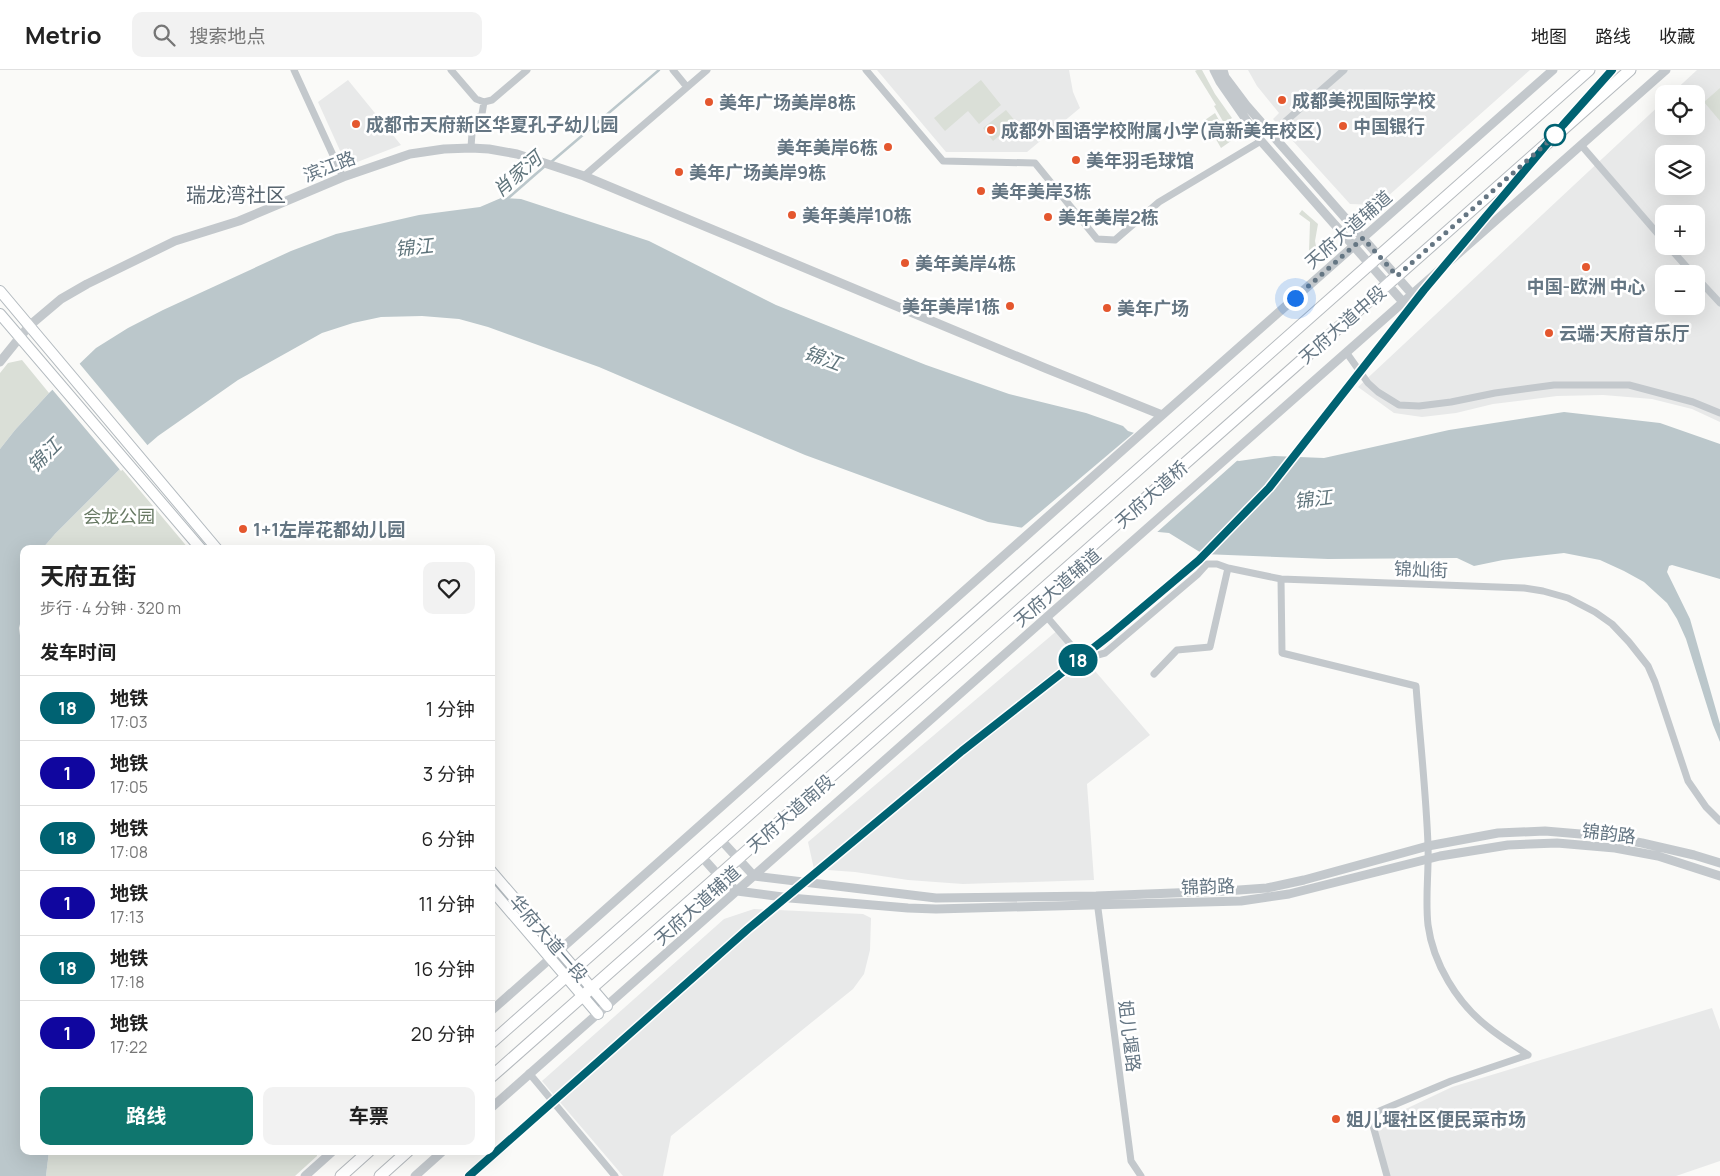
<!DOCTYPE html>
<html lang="zh">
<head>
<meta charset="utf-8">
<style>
  body { margin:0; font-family:Manrope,"Noto Sans SC",sans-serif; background:#f2f2f2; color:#222; height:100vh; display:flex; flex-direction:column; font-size:19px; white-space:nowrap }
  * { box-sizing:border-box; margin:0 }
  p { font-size:16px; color:#767676 }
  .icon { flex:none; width:28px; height:28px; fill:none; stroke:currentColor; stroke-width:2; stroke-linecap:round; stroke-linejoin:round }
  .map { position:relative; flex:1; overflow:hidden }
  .drawer { position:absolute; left:20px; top:475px; width:475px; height:610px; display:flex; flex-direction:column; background:#fff; border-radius:10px; box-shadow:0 5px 20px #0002 }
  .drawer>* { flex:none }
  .badge { padding:0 10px; border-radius:16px; font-size:18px; line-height:32px }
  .fabs { position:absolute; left:1655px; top:15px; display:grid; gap:10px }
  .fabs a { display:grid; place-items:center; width:50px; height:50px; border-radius:10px; background:#fff; box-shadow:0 5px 20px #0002; font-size:25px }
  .you { position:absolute; width:25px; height:25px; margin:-12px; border:4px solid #fff; border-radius:50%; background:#1a73e8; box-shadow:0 0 0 8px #1a73e833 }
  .map>.badge { position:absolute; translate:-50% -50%; box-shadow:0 0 0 2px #fff }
  h2 { padding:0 20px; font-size:19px; line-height:45px }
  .round { display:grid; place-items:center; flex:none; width:52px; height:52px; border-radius:10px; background:#f2f2f2 }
  .summary { display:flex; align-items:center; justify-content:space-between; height:85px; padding:0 20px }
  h1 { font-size:24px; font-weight:700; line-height:38px }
  .button { display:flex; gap:10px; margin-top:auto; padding:10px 20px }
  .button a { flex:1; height:58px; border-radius:10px; background:#0f766e; color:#fff; font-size:20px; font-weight:700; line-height:58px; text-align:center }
  .button a+a { background:#f2f2f2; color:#222 }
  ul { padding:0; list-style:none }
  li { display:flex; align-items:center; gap:15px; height:65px; padding:0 20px; border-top:1px solid #e0e0e0 }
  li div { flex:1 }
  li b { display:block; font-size:19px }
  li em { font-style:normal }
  li .badge { min-width:55px; font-weight:700; text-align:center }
  header { display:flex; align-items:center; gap:30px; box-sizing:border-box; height:70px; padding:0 25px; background:#fff; border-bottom:1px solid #e0e0e0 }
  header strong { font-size:24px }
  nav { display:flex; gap:28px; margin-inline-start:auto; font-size:18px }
  .search { width:350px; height:45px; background:#f2f2f2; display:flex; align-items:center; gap:12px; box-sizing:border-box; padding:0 18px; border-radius:10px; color:#767676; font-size:19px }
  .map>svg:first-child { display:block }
</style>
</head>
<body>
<header>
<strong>Metrio</strong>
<div class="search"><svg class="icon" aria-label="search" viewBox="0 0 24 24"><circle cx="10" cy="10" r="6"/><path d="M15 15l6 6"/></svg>搜索地点</div>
<nav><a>地图</a><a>路线</a><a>收藏</a></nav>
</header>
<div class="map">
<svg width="1720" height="1106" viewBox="0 0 1720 1106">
  <rect width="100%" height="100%" fill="#fafaf8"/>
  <path fill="#e8e9e9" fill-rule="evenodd" d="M877,0h192l4,22 7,16 -53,44h-81z
    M1248,0h282l-152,135 -28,-1 -77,-85 6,-6 -22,-27z
    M1697,0h23v352l-28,-13 -40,-10 -49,-4 -46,1 -64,8 -37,9 -34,4 -28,-4 -36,-26 306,-286v25h32v-32h-25zM1664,84h32v32h-32zM1664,144h32v32h-32zM1664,204h32v32h-32z
    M348,10l53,65 -54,21 -29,-64z
    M1059,559l91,106 -63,49 7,96 -131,4 -55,-4 -53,-8 -41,-3 -6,-27z
    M754,839l109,5 8,4 -1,32 -6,24 -11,15 -182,147 -8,40h-40l-81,-95 182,-162z
    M1712,938l8,22v131l-44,15h-287l-15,-52 78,-37z"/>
  <path fill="#dadfd7" d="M1197,0h5l13,24 17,24 -8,5 -10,-17 2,-1 -21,-34z
    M981,10l20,25 -22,19 -11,-13 -23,20 -11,-13z
    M1720,18v33l-16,-19z
    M1006,40l10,12 -23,19 -10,-13z
    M1215,43l16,28 -10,7 -16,-28z
    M1302,140l16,14 -3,17 2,11h-8l1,-30 -11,-8z
    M22,290l27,33 -34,37 -15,19v-76l8,-10z
    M121,398l68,81h-147l13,-15z
    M49,1081h268v5l-22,20h-249z"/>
  <path fill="#bbc7cb" d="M501,128l20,1 128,42 127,64 150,60 83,29 77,19 37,13 5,5 54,17 57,13 35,-5 50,2 125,-28 115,-18 96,11 60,21v135l-48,-14 -3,1 -2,6 23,47 30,105v18l-7,-17 -27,-86 -9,-20 -10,-16 -23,-21 -20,-11 -24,-11 -36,-7 -61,7 -29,6 -17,-8 -129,1 -125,-5 -34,-21 -74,-7 -65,3 -42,-7 -183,-67 -206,-88 -111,-40 -29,-8 -37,-3 -41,1 -28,6 -31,10 -84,47 -80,56 -37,32 -66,66 -13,15h-18v59l-5,20 5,37v486h25l-3,25h-46v-727l15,-19 34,-37 47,-45 32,-20 35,-18 128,-59 45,-17 83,-19 61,-8z"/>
  <path fill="#fafaf8" d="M79,293l70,84 -28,24 -70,-83z
    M1136,361l46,15 57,13 -84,75 -60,-6 -41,4 -35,-2z"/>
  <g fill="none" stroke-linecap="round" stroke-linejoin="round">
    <path stroke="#bbc7cb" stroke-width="2.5" d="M550,93l109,-93
      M506,130l39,-34"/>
    <defs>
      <path id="secondary" d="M0,221l217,258
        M0,244l201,235
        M491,801l116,135
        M491,819l107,125"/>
      <path id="primary" d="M491,973l1098,-973
        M491,1007l1139,-1007
        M341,1106l28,-25
        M380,1106l28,-25"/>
    </defs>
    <use href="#secondary" stroke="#b3babf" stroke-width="12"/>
    <use href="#primary" stroke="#b5babe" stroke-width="13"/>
    <path stroke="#c3c8cc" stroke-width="7" d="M294,0l49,107
      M451,0l25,29 8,3 -2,12c-11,8 -10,21 -11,34
      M673,0l14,17
      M866,0l77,91 92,2 62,76 18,1 44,-38 102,-61
      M484,32l8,-2 35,-30
      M1271,64l73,-64
      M1581,75l83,96
      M584,106l123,-106
      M1668,176l25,28
      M1696,207l24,26
      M1346,282l22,31 10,9 21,13 20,1 32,-4 44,-9 59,-8h75l64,17 27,11
      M1281,509l1,74 134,33c4,53 10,106 12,159 1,27 -3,53 0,80 5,38 29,78 60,102 12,10 27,19 40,28
      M1047,547l36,42 22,-6 93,-79 9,-10h10l11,4 53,11 243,9 19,3 25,7 27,14 17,12 17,18 19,24 7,16 33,99 18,26 14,14
      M1154,604l23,-24 33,-3 18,-79
      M1097,831l34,260 10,15
      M529,1003l86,103
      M1387,1106l-17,-61 81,-34 77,-26"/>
    <path stroke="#c3c8cc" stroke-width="9" d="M1214,0l6,12 41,59 142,161
      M1223,0l2,7 21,28 166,189
      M0,292l29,-36 32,-27 26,-15 88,-43 64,-20 104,-44 67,-23 34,-5 27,-1 18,1 28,5 67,22 461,192 117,47
      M721,770l33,36 182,22 160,-2 129,-5 42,-3 37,-8 124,-34 70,-13 47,-2 59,5 38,7 52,12 26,8
      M702,787l17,19 18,15 53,7 118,10 28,1 305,-8 48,-7 151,-38 68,-11 49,-2 58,5 43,8 62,20
      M491,941l660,-586 402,-355
      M491,1038l1175,-1038
      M305,1106l28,-25
      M415,1106l28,-25"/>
    <use href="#secondary" stroke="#fff" stroke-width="10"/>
    <use href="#primary" stroke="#fff" stroke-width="11"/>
  </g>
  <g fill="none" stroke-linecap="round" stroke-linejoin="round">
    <defs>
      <path id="line" d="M469,1106l279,-247 214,-178 148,-116 89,-75 70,-72 155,-198 139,-165 49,-55"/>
    </defs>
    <use href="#line" stroke="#fff" stroke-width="11"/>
    <use href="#line" stroke="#006272" stroke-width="8"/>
    <path stroke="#657683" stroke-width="5" stroke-dasharray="0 9" d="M1295,228l68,-60 34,38 160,-142 -2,1"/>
  </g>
  <g fill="#e4572e" stroke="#fff" stroke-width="2">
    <circle cx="1282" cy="30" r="5"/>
    <circle cx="709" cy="32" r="5"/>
    <circle cx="356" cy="54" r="5"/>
    <circle cx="1343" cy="56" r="5"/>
    <circle cx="991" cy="60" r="5"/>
    <circle cx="888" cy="77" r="5"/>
    <circle cx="1076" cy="90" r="5"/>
    <circle cx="679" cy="102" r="5"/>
    <circle cx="981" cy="121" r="5"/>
    <circle cx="792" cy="145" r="5"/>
    <circle cx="1048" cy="147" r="5"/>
    <circle cx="905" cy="193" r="5"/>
    <circle cx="1586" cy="197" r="5"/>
    <circle cx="1010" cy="236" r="5"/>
    <circle cx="1107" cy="238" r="5"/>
    <circle cx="1549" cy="263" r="5"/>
    <circle cx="243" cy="459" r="5"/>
    <circle cx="1336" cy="1049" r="5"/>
  </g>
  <circle fill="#fff" stroke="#006272" stroke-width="2.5" cx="1555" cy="65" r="10"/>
  <g text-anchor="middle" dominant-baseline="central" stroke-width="5" stroke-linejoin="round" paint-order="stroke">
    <g font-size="18" font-weight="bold" fill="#657683" stroke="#fff" text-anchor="start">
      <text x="1292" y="30">成都美视国际学校</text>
      <text x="719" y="32">美年广场美岸8栋</text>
      <text x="366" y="54">成都市天府新区华夏孔子幼儿园</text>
      <text x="1353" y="56">中国银行</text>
      <text x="1001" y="60">成都外国语学校附属小学(高新美年校区)</text>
      <text x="878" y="77" text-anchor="end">美年美岸6栋</text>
      <text x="1086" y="90">美年羽毛球馆</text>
      <text x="689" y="102">美年广场美岸9栋</text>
      <text x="991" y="121">美年美岸3栋</text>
      <text x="802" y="145">美年美岸10栋</text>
      <text x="1058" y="147">美年美岸2栋</text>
      <text x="915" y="193">美年美岸4栋</text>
      <text x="1586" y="216" text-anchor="middle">中国-欧洲 中心</text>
      <text x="1000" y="236" text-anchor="end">美年美岸1栋</text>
      <text x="1117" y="238">美年广场</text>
      <text x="1559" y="263">云端·天府音乐厅</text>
      <text x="253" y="459">1+1左岸花都幼儿园</text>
      <text x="1346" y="1049">姐儿堰社区便民菜市场</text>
    </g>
    <g font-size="18" fill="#657683" stroke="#fff">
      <text transform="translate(329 96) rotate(-21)">滨江路</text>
      <text transform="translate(1348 159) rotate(-41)">天府大道辅道</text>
      <text transform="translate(1342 254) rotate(-41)">天府大道中段</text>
      <text transform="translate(1151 424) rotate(-42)">天府大道桥</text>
      <text transform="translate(1421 499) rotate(2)">锦灿街</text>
      <text transform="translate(1057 517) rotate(-41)">天府大道辅道</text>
      <text transform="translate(790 743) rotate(-41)">天府大道南段</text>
      <text transform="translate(1609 763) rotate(7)">锦韵路</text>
      <text transform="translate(1208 816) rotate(-2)">锦韵路</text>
      <text transform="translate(697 835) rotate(-42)">天府大道辅道</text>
      <text transform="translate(549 868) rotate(49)">华府大道一段</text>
      <text transform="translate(1130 966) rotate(83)">姐儿堰路</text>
    </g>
    <g font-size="18" fill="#687a64" stroke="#fff">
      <text x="119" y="446">会龙公园</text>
    </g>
    <g font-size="19" font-style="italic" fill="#60757c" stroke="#fff">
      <text transform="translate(517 104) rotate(-41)">肖家河</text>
      <text transform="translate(414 177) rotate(-6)">锦江</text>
      <text transform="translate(823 288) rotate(20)">锦江</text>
      <text transform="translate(44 385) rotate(-45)">锦江</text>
      <text transform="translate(1313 429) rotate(-7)">锦江</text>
    </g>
    <g font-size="20" fill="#57646e" stroke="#fff">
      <text x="236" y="124">瑞龙湾社区</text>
    </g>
  </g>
</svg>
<div class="fabs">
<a><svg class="icon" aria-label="locate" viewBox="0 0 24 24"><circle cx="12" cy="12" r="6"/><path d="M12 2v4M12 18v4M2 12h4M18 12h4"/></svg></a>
<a><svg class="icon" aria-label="layers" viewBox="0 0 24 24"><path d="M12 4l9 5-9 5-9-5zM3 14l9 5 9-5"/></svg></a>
<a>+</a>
<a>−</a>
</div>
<div class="you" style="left:1295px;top:228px"></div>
<b class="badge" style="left:1078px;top:590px;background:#006272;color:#fff">18</b>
<section class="drawer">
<div class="summary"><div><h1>天府五街</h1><p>步行 · 4 分钟 · 320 m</p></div><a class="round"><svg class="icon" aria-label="heart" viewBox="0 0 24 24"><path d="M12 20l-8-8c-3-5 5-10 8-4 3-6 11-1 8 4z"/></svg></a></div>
<h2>发车时间</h2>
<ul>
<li><span class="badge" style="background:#006272;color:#fff">18</span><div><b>地铁</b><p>17:03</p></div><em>1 分钟</em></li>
<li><span class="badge" style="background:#10069f;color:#fff">1</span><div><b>地铁</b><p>17:05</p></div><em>3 分钟</em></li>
<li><span class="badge" style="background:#006272;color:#fff">18</span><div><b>地铁</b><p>17:08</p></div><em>6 分钟</em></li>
<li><span class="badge" style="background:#10069f;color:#fff">1</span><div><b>地铁</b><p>17:13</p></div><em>11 分钟</em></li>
<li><span class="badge" style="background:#006272;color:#fff">18</span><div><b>地铁</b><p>17:18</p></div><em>16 分钟</em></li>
<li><span class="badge" style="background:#10069f;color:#fff">1</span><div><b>地铁</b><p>17:22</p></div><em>20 分钟</em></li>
</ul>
<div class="button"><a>路线</a><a>车票</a></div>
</section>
</div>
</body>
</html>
